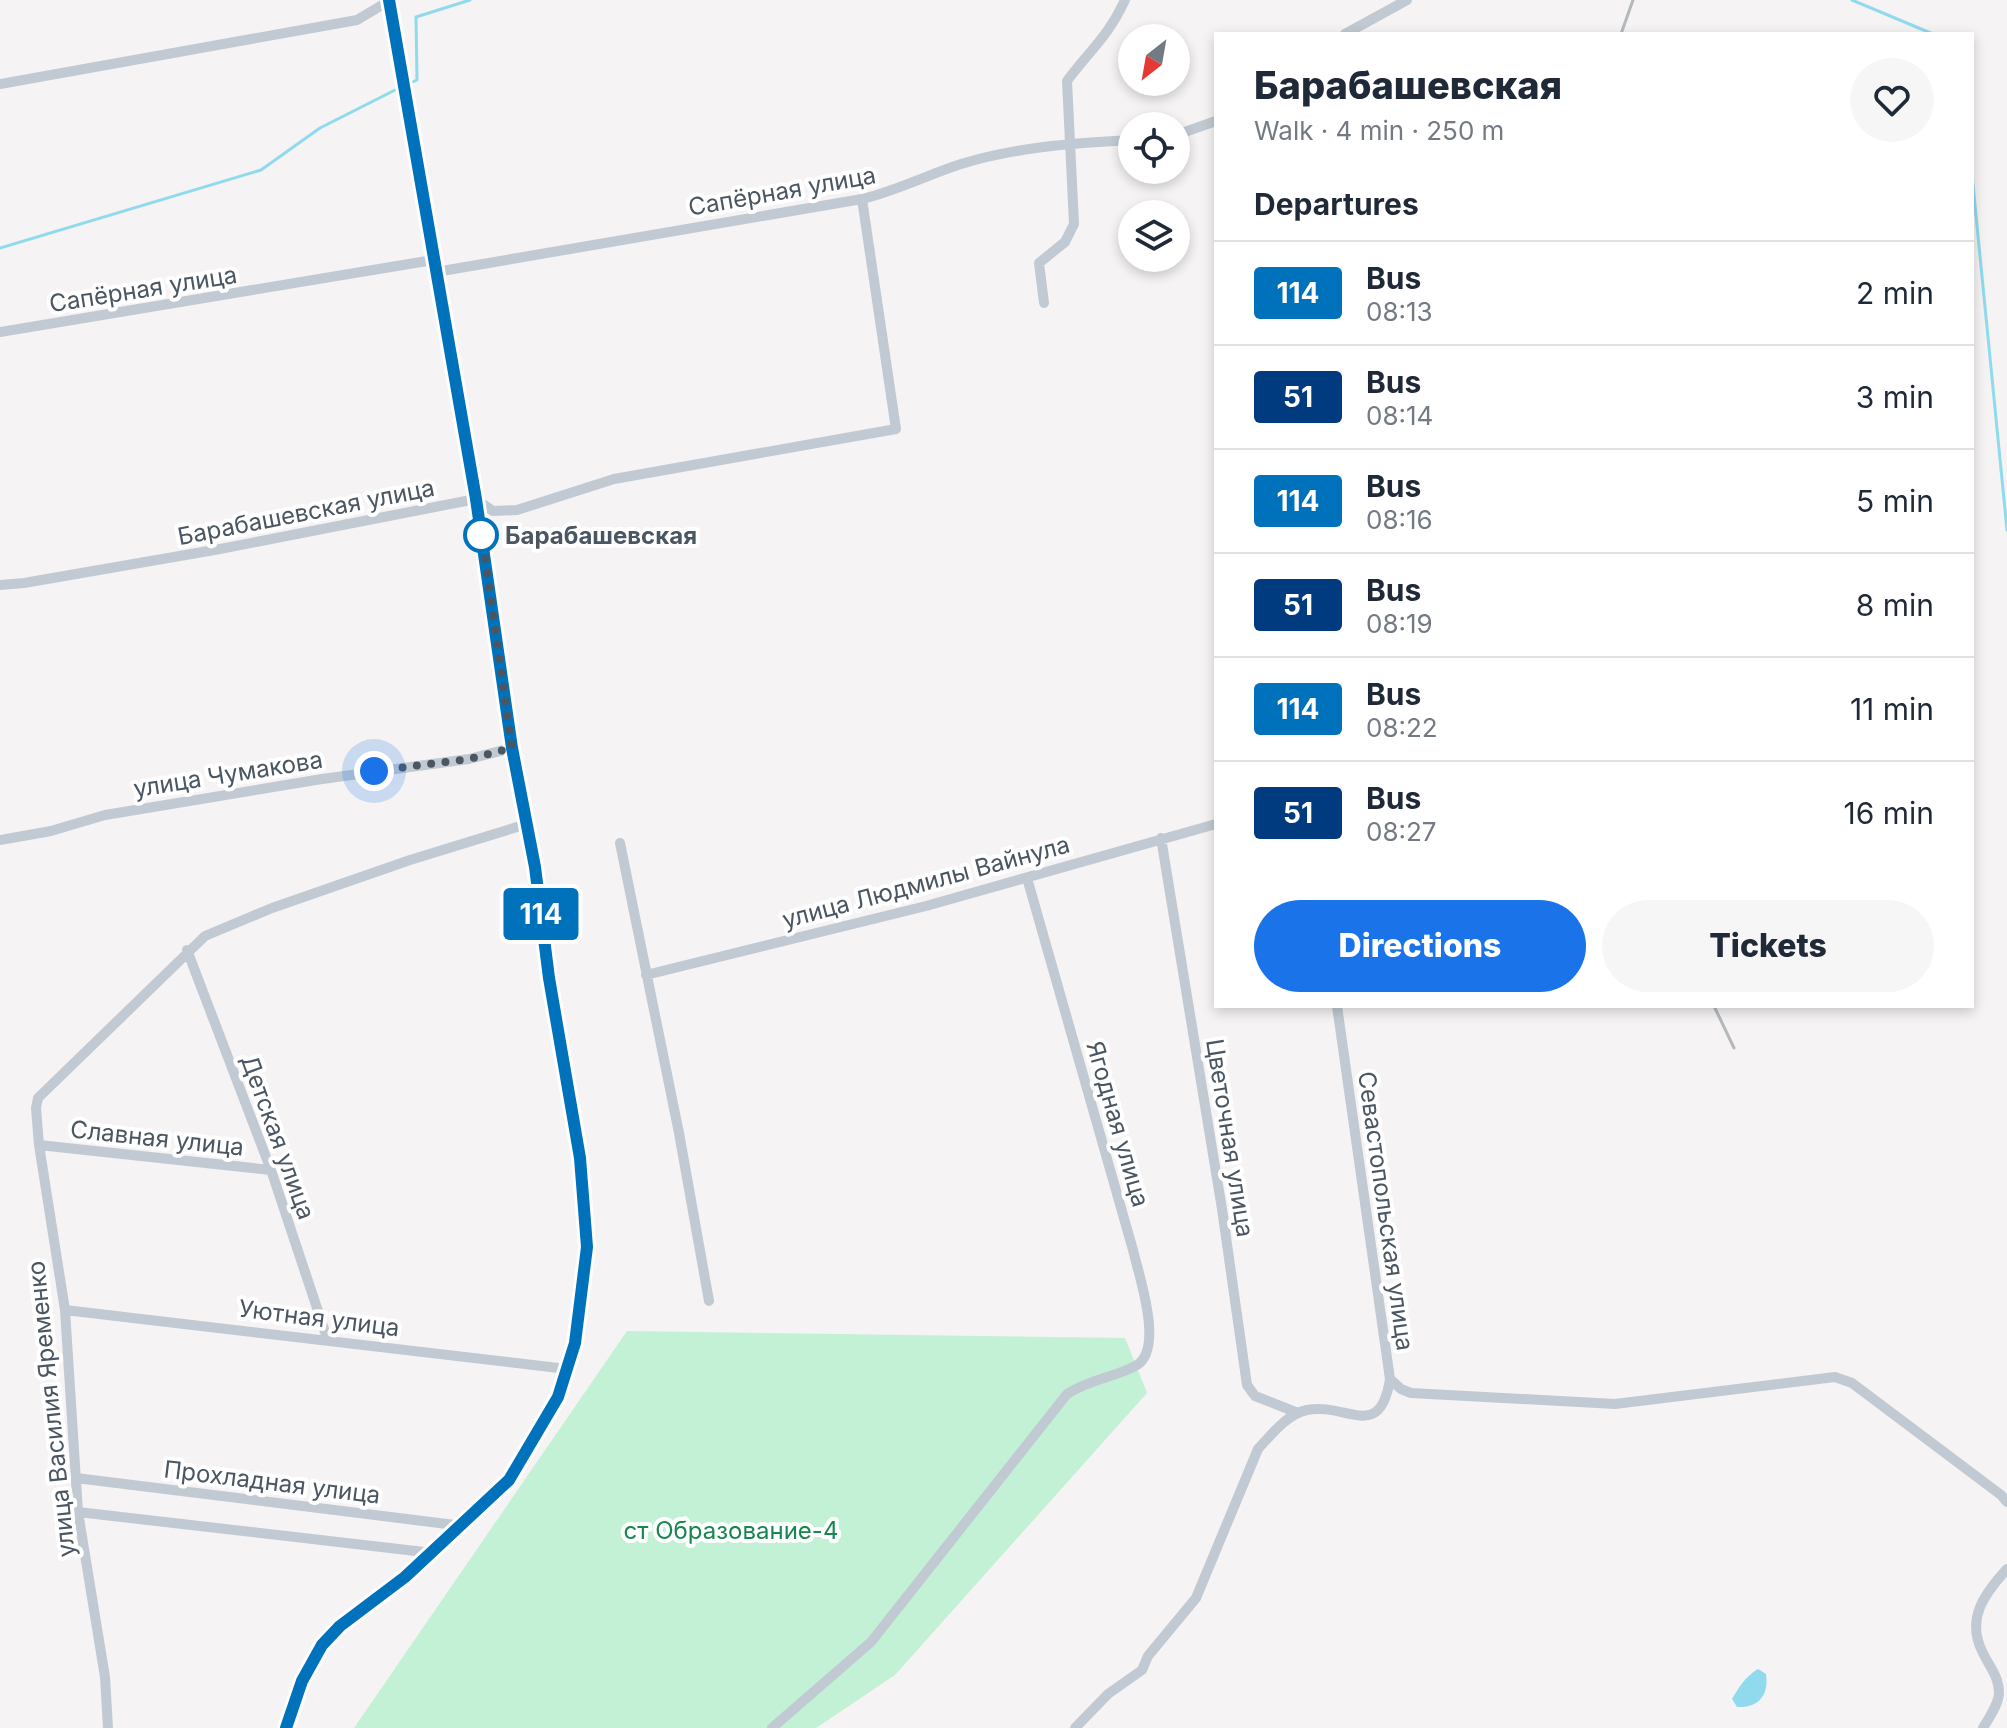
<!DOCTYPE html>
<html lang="en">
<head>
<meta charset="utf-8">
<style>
  body { margin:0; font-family:Inter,sans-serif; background:#f6f6f7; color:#1f2937; height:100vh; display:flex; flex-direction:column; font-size:30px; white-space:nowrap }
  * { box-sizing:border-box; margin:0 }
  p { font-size:26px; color:#747a83 }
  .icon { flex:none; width:44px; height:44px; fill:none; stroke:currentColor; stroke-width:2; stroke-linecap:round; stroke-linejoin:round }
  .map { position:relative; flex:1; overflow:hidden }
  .details { position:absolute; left:1214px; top:32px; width:760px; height:976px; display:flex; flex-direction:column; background:#fff; border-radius:0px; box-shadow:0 4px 12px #0003 }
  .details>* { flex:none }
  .badge { padding:0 16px; border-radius:6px; font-size:28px; line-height:52px }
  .needle { width:52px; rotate:211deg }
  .controls { position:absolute; left:1118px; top:24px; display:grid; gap:16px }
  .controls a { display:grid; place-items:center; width:72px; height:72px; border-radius:50%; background:#fff; box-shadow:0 4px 12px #0003; font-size:40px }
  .you { position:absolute; width:40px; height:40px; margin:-20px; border:6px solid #fff; border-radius:50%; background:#1a73e8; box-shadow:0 0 0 12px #1a73e833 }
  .map>.badge { position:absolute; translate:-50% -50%; box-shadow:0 0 0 4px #fff }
  h2 { padding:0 40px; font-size:30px; line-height:72px }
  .round { display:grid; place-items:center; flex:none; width:84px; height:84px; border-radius:42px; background:#f6f6f7 }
  .summary { display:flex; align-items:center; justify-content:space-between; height:136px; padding:0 40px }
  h1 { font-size:38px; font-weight:800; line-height:60px }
  .primary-button { display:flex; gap:16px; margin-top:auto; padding:16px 40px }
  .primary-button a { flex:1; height:92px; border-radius:48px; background:#1a73e8; color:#fff; font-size:32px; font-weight:800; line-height:92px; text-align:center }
  .primary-button a+a { background:#f6f6f7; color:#1f2937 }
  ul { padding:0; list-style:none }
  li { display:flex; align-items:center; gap:24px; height:104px; padding:0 40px; border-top:2px solid #e0e1e3 }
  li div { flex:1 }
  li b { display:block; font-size:30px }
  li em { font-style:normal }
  li .badge { min-width:88px; font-weight:700; text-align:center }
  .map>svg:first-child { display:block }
</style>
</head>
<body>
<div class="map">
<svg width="2007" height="1728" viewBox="0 0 2007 1728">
  <rect width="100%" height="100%" fill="#f5f3f3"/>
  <path fill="#c3f1d5" d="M627,1331l498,7 22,55 -252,282 -79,53h-462z"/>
  <path fill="#90daee" d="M1758,1669l8,5c3,21 -7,34 -29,33l-5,-8c7,-12 13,-22 26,-30z"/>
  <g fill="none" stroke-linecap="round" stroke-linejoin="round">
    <path stroke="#90daee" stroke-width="3" d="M1852,0l81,34
      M408,84l9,-4 -1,-63 54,-17
      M1972,175l35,355
      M0,248l261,-78 59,-42 81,-41"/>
    <path stroke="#c1cad2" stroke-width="10" d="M1345,34l62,-34
      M0,84l357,-64 32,-19
      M1176,135l40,-14
      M436,272l426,-73c34,-8 65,-24 99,-35 55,-17 113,-21 171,-24
      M1044,303l-5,-40 26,-21 9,-18 -7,-143c23,-31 41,-44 58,-81
      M0,332l433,-72
      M0,585l24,-2 196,-34 256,-50 17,12 24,-1 97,-31 282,-50 -34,-230
      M1161,838l61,371 25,176 8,11 43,17
      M0,840l51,-9 54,-16 217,-36 147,-20 43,-11
      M620,843l59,290 30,168
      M187,950l84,220 56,168
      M646,975l280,-69 290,-82
      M1337,1006l53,373 11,10 10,4 204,11 220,-27 17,6 149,112 6,7
      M39,1145l232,25
      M65,1310l502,59
      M76,1478l387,48
      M78,1512l355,41
      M108,1728l-3,-51 -27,-165 -13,-202 -26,-165 -3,-37 2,-10 167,-162 67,-28 138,-48 117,-36
      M772,1728l99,-86 196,-248c25,-16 50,-17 70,-29 27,-17 2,-89 -4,-115l-106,-372
      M1075,1728l33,-34 34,-24 6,-14 48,-58 62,-149c13,-14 29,-35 49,-39 39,-8 73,33 83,-31
      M1983,1728c6,-10 15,-23 16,-34 0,-18 -9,-26 -16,-41 -18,-34 2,-60 24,-84"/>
    <path stroke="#c1cbd6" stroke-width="14" d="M286,1728l16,-47 20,-36 18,-19 65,-49 104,-97 49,-83 17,-54 12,-96 -7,-89 -31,-180 -14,-111 -23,-119 -36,-249 -87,-499"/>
    <path stroke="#b5b8bd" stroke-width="3" d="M1621,34l12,-34
      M1714,1006l20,42"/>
  </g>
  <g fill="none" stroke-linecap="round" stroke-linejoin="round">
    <defs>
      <path id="line" d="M286,1728l16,-47 20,-36 18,-19 65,-49 104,-97 49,-83 17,-54 12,-96 -7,-89 -31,-180 -14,-111 -23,-119 -36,-249 -87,-499"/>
    </defs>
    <use href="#line" stroke="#fff" stroke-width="18"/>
    <use href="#line" stroke="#0072bc" stroke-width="12"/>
    <path stroke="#4a5661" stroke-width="8" stroke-dasharray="0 14.4" d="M374,771l95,-12 43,-11 -31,-218v5"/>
  </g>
  <circle fill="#fff" stroke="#0072bc" stroke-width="4" cx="481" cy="535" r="16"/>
  <g text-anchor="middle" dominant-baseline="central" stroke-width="8" stroke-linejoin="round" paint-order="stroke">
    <g font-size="24" fill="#4a5661" stroke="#fff">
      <text transform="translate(782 191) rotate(-10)">Сапёрная улица</text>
      <text transform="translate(143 289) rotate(-9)">Сапёрная улица</text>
      <text transform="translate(306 512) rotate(-11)">Барабашевская улица</text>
      <text transform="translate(228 774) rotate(-9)">улица Чумакова</text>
      <text transform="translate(926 882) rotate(-15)">улица Людмилы Вайнула</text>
      <text transform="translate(1118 1124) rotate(74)">Ягодная улица</text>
      <text transform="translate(278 1137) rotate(70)">Детская улица</text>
      <text transform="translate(157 1138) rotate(6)">Славная улица</text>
      <text transform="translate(1230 1138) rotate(81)">Цветочная улица</text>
      <text transform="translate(1386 1211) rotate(82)">Севастопольская улица</text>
      <text transform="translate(319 1318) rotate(7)">Уютная улица</text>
      <text transform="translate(51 1409) rotate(-96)">улица Василия Яременко</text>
      <text transform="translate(272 1482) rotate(7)">Прохладная улица</text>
    </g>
    <g font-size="24" font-weight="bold" fill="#4a5661" stroke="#fff" text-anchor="start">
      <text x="505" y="535">Барабашевская</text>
    </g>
    <g font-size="24" fill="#17864f" stroke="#fff">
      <text x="731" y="1530">ст Образование-4</text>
    </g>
  </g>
</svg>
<div class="controls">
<a><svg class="needle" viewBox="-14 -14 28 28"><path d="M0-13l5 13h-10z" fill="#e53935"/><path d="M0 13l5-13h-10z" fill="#747a83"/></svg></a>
<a><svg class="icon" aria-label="locate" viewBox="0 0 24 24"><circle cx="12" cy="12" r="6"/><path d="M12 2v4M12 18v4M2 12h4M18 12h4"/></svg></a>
<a><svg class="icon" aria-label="layers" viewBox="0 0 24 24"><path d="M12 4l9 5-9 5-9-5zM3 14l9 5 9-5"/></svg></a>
</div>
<div class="you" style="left:374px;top:771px"></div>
<b class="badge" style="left:541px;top:914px;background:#0072bc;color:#fff">114</b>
<section class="details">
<div class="summary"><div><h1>Барабашевская</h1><p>Walk · 4 min · 250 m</p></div><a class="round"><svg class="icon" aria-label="heart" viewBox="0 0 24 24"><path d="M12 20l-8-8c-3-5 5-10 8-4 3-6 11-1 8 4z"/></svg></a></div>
<h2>Departures</h2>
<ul>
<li><span class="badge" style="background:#0072bc;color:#fff">114</span><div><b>Bus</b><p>08:13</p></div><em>2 min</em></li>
<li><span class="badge" style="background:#003b80;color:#fff">51</span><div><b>Bus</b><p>08:14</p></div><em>3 min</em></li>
<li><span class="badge" style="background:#0072bc;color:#fff">114</span><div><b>Bus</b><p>08:16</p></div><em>5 min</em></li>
<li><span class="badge" style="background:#003b80;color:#fff">51</span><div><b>Bus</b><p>08:19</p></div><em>8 min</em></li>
<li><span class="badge" style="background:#0072bc;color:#fff">114</span><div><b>Bus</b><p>08:22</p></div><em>11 min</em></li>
<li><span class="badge" style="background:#003b80;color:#fff">51</span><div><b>Bus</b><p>08:27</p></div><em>16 min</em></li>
</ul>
<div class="primary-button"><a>Directions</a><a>Tickets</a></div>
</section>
</div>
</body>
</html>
